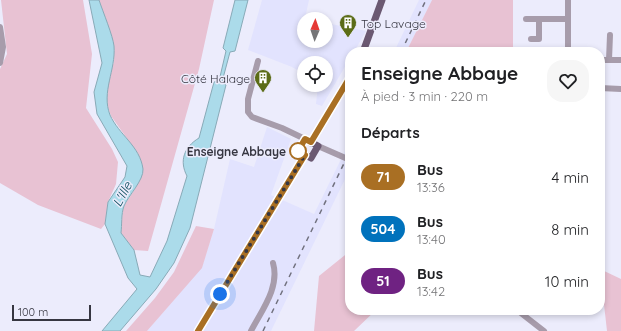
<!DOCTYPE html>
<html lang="fr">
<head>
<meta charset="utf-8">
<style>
  body { margin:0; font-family:Quicksand,sans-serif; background:#f6f6f6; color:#202124; height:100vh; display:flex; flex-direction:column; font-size:15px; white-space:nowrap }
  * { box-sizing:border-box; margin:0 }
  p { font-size:13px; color:#757577 }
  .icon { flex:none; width:22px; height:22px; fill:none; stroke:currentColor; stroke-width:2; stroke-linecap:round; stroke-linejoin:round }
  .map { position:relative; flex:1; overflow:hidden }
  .side { position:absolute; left:345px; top:47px; width:260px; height:268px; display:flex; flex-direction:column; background:#fff; border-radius:16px; box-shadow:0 2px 6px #0003 }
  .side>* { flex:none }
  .badge { padding:0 8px; border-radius:13px; font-size:14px; line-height:26px }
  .needle { width:26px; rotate:2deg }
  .controls { position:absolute; left:297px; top:12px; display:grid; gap:8px }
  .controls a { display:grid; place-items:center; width:36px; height:36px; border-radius:50%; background:#fff; box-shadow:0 2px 6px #0003; font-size:20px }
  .scale { position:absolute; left:12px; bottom:10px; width:79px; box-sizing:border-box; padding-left:4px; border:2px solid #363641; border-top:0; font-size:11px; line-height:14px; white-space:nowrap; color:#363641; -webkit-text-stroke:3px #ececfc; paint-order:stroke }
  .you { position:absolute; width:20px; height:20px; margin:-10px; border:3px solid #fff; border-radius:50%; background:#1a73e8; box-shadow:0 0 0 6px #1a73e833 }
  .map>.badge { position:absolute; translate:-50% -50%; box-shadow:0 0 0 2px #fff }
  h2 { padding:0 16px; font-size:15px; line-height:36px }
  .round { display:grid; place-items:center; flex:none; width:42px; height:42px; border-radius:16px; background:#f6f6f6 }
  .summary { display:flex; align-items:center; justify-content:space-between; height:68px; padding:0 16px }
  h1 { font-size:19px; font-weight:800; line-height:30px }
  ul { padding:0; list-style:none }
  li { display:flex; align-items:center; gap:12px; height:52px; padding:0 16px }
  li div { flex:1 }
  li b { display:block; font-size:15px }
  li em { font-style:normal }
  li .badge { min-width:44px; font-weight:700; text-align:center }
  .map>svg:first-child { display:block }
</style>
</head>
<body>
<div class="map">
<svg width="621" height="331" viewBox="0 0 621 331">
  <rect width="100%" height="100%" fill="#ececfc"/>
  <path fill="#e2e3fe" d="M262,0h47l-4,18 4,1h-5v22h22v-18l40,8 -12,21h-4v6l-28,48 -6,-2 2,-19h8v-22h-22v11l-12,-7 -44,-17z
    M419,0h13l-26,52h-12z
    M267,127l24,12 -20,56 43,19 36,-73v28l-79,162h-124l55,-64 12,-38 16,-70 24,8z"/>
  <path fill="#e8c2d3" d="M1,0h82l9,54 -6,54 26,41 6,13 -2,22 -8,18 -3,22 -4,5 -63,-24 -38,-22v-114l7,-15z
    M99,0h115l-15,69 -51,182 -14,-1 -13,-17 2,-26 12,-18 -2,-42 -22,-31 -4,-11v-17l7,-27v-16z
    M432,0h81v52h-107z
    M196,226l18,3 -12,39 -55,63h-21l29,-33 19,-26z
    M350,251v59h26l-22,21h-40l5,-55z
    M600,269l21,10v52h-14z"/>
  <path fill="#abdbea" stroke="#88aab7" d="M89,0h10c4,12 14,36 15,46 2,24 -13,46 -4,69 9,20 30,31 33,54 1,11 -15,27 -19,37 -3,8 -2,19 -3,27l13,17 6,25 10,2 17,-36 20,-65c-8,-15 -3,-29 12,-38l15,-56 5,-1 7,-30 -3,-3 12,-48h13l-13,51 -5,1 -8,30 4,3 -36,143 -16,35 -18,26 -36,42h-18l35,-42 -9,-11 -23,-54 3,-22 17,-25 2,-11 -30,-52 -3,-22 8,-29z"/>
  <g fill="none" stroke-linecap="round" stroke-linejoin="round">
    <path stroke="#a79cab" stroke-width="6" d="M526,19h42
      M0,27l3,20 -3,16
      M531,39h8v-20
      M568,52v-52
      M600,60h21
      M609,60l1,-25
      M258,61l-10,38v13l4,5 30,11 23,11
      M600,88l21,1
      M318,146l32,14
      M517,310l27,21
      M251,331c11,-21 29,-44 22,-68"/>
    <path stroke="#6b5972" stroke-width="7" d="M363,52l19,-52
      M305,139l13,7 -7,12 -13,-7z
      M311,143l39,-66
      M198,331l107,-176"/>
    <path stroke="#71717e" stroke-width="1.5" stroke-dasharray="5 5" stroke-linecap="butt" d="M401,52l25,-52
      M263,331l87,-180"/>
  </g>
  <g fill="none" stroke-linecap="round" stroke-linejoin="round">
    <defs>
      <path id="line" d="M198,331l105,-173 2,-3 -7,-4 7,-12 6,3 39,-65"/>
    </defs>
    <use href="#line" stroke="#fff" stroke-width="9"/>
    <use href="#line" stroke="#a96f23" stroke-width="6"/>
    <path stroke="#363641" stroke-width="4" stroke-dasharray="0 7.2" d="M220,294l83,-136 2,-3 -7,-4"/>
  </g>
  <defs>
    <symbol id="building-pin" viewBox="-11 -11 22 30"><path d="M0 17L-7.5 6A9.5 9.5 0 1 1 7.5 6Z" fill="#5b6c17" stroke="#ececfc"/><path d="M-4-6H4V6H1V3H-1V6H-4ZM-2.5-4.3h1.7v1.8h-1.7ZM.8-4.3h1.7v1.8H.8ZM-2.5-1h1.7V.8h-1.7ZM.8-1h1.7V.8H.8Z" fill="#fff"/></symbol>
  </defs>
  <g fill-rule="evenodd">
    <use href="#building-pin" x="338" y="13" width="20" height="27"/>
    <use href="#building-pin" x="253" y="68" width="20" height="27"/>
  </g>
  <circle fill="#fff" stroke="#a96f23" stroke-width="2" cx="298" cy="151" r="8"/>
  <g text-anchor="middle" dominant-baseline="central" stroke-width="3" stroke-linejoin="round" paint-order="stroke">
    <g font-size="12" fill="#363641" stroke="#ececfc" text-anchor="start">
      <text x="361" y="23">Top Lavage</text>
      <text x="250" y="78" text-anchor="end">Côté Halage</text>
    </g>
    <g font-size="12" font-weight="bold" fill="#363641" stroke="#ececfc" text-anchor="end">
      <text x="286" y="151">Enseigne Abbaye</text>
    </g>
    <g font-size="13" font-style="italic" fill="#0d4f5f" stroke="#ececfc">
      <text transform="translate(122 194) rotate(-62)">L'Ille</text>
    </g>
  </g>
</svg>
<div class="controls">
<a><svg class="needle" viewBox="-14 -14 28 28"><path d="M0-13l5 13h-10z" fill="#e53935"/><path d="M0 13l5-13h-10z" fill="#757577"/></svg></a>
<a><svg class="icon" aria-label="locate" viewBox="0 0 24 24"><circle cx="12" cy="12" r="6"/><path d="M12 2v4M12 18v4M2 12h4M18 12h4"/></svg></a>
</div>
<div class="scale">100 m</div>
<div class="you" style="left:220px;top:294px"></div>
<section class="side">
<div class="summary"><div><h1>Enseigne Abbaye</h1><p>À pied · 3 min · 220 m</p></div><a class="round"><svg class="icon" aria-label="heart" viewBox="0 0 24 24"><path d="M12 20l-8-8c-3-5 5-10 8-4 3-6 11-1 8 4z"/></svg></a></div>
<h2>Départs</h2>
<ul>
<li><span class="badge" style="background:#a96f23;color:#fff">71</span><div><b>Bus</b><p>13:36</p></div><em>4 min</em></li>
<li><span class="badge" style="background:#0072bc;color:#fff">504</span><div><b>Bus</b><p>13:40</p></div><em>8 min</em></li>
<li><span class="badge" style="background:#6f2282;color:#fff">51</span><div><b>Bus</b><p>13:42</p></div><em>10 min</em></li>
</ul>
</section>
</div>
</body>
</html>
